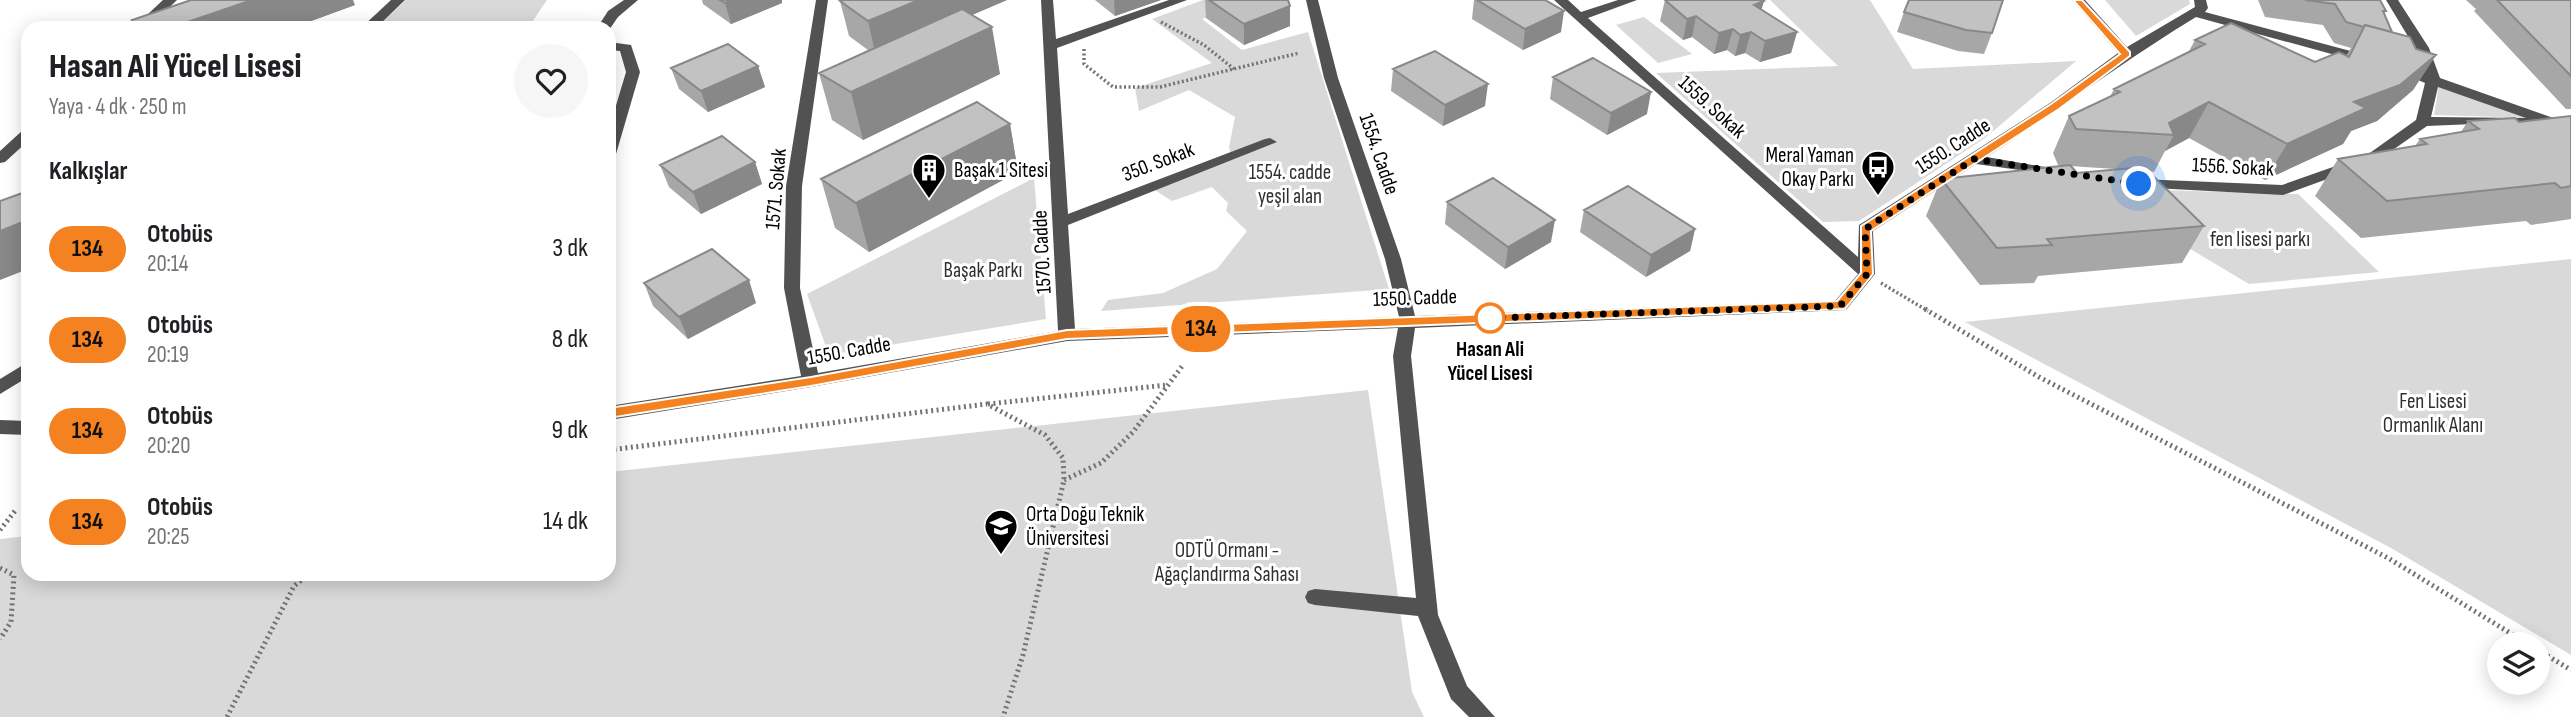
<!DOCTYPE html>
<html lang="tr">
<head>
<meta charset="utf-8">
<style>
  body { margin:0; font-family:"Sofia Sans Condensed",sans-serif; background:#f6f6f6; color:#202124; height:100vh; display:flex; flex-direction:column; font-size:26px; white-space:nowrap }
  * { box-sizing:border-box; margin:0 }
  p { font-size:23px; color:#757577 }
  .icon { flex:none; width:38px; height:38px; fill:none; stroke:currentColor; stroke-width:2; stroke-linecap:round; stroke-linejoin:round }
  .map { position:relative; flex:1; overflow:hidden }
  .sheet { position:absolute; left:21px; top:21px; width:595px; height:560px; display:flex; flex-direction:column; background:#fff; border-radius:21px; box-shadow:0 4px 18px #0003 }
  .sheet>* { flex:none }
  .badge { padding:0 14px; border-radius:23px; font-size:24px; line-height:46px }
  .fabs { position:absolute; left:2487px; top:632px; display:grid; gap:14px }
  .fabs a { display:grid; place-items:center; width:63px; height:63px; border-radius:50%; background:#fff; box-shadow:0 4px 18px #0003; font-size:35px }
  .you { position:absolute; width:35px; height:35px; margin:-18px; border:5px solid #fff; border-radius:50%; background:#1a73e8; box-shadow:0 0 0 10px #1a73e833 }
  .map>.badge { position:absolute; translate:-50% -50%; box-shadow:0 0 0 4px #fff }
  h2 { padding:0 28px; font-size:26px; line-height:63px }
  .round { display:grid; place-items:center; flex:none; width:74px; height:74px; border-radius:37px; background:#f6f6f6 }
  .overview { display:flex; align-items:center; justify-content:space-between; height:119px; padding:0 28px }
  h1 { font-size:33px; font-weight:800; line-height:52px }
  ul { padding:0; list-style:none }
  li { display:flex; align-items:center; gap:21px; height:91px; padding:0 28px }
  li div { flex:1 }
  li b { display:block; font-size:26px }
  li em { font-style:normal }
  li .badge { min-width:77px; font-weight:700; text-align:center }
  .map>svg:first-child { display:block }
</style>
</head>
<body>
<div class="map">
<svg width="2571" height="717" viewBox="0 0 2571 717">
  <rect width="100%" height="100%" fill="#fff"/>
  <path fill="#d9d9d9" d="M406,0h141l-19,28h-152z
    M1203,0h45l-46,19 40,31 66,-18 81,257 -288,22 7,-11 55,-7 54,-24 30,-38 -21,-20 2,-8 -16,-16 -40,14 -22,-14 81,-30 -2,-10 6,-30 -46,-27 -50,21 -4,-23 77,-25 -60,-44z
    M1770,0h100l43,69 163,-8 -91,77 -126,83 -36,1 -167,-149 182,-7z
    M2105,0h84l1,4 -54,32z
    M1644,17l48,37 -34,9 -42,-38z
    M2439,85l94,33 -99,-3z
    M1034,178l12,141 -217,36 -22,-61z
    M2122,189l176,5 81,78 -130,12 -62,-37z
    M2571,259v396l-180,-107 -426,-226z
    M1368,390l44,302 12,25h-1424v-178l28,-3v38h581v-102z"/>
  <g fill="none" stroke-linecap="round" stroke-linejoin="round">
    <path stroke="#747474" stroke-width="3.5" stroke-dasharray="2 2.5" stroke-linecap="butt" d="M1161,22l43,23 30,24
      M1084,49v15l29,23h47l139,-34
      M1881,283l47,28"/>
    <path stroke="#747474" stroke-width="5" stroke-dasharray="2 3.5" stroke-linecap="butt" d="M1925,309l114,68 349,181 140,86
      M988,404l179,-19
      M609,450l378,-46 58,31 18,23 1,22 -41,175 -20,62
      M1064,480l37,-17 32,-31 50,-67
      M0,530l15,-19
      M0,568l14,7 -3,47 -11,17
      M2538,650l33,20
      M227,717l67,-131 15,-12"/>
    <path fill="#525252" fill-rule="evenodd" d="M163,0h14l-29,28h-15z
      M391,0h14l-29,28h-15z
      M624,0h14l-20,17 -9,13v-2h-12l11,-17z
      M816,0h12l-26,186 -2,102 18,85 240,-42 -17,-331h12l3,39 113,-39h18l-130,48 11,166 197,-75 5,-1 7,4 -209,83 7,104 324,-12 -14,-58 -61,-181 -18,-78h12l20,78 63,181 14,57 420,-15 23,-27 -304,-274h14l13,12 37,-12h19l-49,18 270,239 1,-32 191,-122 68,-50 -46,-53h13l42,47 68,-40 -1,-7h12l2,8 -3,4 168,45 2,3 -7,4 -172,-47c-72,44 -139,94 -209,140l75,13 3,3 -3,3 -86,-12 -103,67 2,43 -29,36 -431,18 -4,28 27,259 29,71 28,31h-26l-18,-18 -33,-83 -103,-11 -7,-2 -3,-6 3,-6 7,-2 101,9 -23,-242 5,-28 -331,13 -256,46 -202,33v-14l192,-30 -17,-88 2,-102z
      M2386,0h12l31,48 11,30 119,42h12v8l-97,-4 -47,2 -50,35 -94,34 -148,-8 -3,-3 8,-5 142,6 85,-30 49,-35 9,-37 -30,-13 7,-4 22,7 -9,-25zM2438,87l88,31 -95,-1z
      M609,42l22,3 9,27 -24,82 -7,4v-29l17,-57 -6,-21 -11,-1z
      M28,129v12l-23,21 -5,1v-12l23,-21z
      M28,362v15l-28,17v-15z
      M0,420l28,1v14l-28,-1z"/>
  </g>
  <path fill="#a7a7a7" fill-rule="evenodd" d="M702,0h80v3l-51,21 -28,-20z
    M844,0h163l-35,15 28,59 -137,66 -31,-20 -13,-47 49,-23 -19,-14 -9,-35z
    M1095,0h66l-46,16z
    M1205,0h83l2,6v20l-46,19 -38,-27z
    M1474,0h71l16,32 -38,18 -51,-31z
    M1665,0l96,9 36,23 -6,21 -31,9 -15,-9 -10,3 -8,-6 -13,4 -22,-17 -9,3 -23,-19z
    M2258,0h122l6,11 -2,3 8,18 24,17 20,6 -23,35 -36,31 -26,10 -8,13 -78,36 -76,-42 -24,13 -11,21 -5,-1 55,55 -22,37 -144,13 -4,7 -54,2 -54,-69 15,-37 121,-13 -4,-1 -5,-12 16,-37 41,-19 4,-8 74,-36 7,-13 120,22 31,-6 5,-8 -17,-5 -11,-18 -58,-8zM2071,166l13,1 32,2 -39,4z
    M2466,0h105v109h-5l-92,-98 2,-2z
    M355,5l-63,23h-155l-5,-8z
    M1904,12l88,21 -8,21 -26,-3 -61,-19z
    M758,66l7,21 -57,25 -29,-23 -8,-21z
    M1393,69l92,37 -42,20 -52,-35z
    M1553,77l94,37 -40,21 -57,-36z
    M2571,116v103l-40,6 -5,-4 -165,17 -46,-42 23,-37 77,-13 5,-7 41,-7 7,-11 51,1z
    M1010,124l8,48 -149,80 -34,-24 -14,-49z
    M755,162l7,22 -61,30 -32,-27 -9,-22z
    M1447,202l104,40 -46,27 -60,-45z
    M1584,210l111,19 -5,22 -44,26 -66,-45z
    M644,283l112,20 -68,36 -35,-33z"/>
  <path fill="#888" d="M252,0h101l2,5 -63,23h-122z
    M732,0h50v3l-51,21 -6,-21z
    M919,0h88l-131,56 -8,-35z
    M1114,0h47l-46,16z
    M1764,1l-6,21 -4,-17z
    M1290,6v20l-46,19v-21z
    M1564,11l-3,21 -38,18 2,-21z
    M1696,16l-4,21 -9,3 4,-21z
    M992,27l8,47 -137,66 -12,-48z
    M1733,29l-6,21 -13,4 5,-21z
    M1751,32l-6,21 -10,3 5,-21z
    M1797,32l-6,21 -31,9 5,-21z
    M2436,55l-23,35 -36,31 -26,10 -8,13 -78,36 22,-36 67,-42z
    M758,66l7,21 -57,25 -7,-21z
    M1488,84l-3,22 -42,20 2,-21z
    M1651,92l-4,22 -40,21 4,-22z
    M2209,102l-20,36 -24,13 9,-16 -5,-12z
    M1010,124l8,48 -149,80 -13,-49z
    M755,162l7,22 -61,30 -8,-22z
    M28,220v49l-28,11v-49z
    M1555,220l-4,22 -46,27 3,-22z
    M1695,229l-5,22 -44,26 5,-22z
    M749,280l7,23 -68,36 -9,-22z"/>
  <path fill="#c2c2c2" stroke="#888" stroke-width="2" d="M191,0h61l-82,28h-27l-11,-8z
    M720,0h12l-7,3z
    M844,0h75l-51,21 -28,-20z
    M1209,0h79l2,6 -46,18z
    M1477,0h68l19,11 -39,18z
    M1665,0h97l2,1 -10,4 43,27 -32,9 -14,-9 -11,3 -7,-6 -14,4 -23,-17 -9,3z
    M1909,0h94l-11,33 -26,-3 -62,-18z
    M2305,0h75l6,11h-3l9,21 -27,-7 -1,2 -18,-5 -11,-18z
    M2497,0h74v76z
    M962,9l30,18 -141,65 -32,-19z
    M2231,23l84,39 24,-10 10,5 16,-32 45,12 6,12 20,6 -36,30 -46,17 12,6 -79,36 -78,-42 -40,21 5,12 -98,-6 -7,-13 51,-24 -6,-3 91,-45 -10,-4z
    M728,44l30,22 -57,25 -30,-23z
    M1435,51l53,33 -43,21 -52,-36z
    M1593,58l58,34 -40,21 -58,-36z
    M977,102l33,22 -154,79 -35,-24z
    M2571,116v70l-10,2 -6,-5 -168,18 -49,-42 89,-15 -7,-5 59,-10 -11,-8 47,-3 4,4z
    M722,136l33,26 -62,30 -33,-27z
    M2070,165l7,8 67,-6 60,59 -157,13 5,6 -55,3 -56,-69z
    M1493,178l62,42 -47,27 -61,-45z
    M1628,186l67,43 -44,26 -67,-45z
    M28,191v29l-28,11v-30z
    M712,249l37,31 -70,37 -35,-34z"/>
  <path fill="#f58220" stroke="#fff" stroke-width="2" d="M2073,0h9l48,52v4l-71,53 -188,122 2,43 -28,35 -778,30 -256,47 -202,32 -7,-5 7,-5 202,-31 256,-47 770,-29 24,-28v-47l190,-122 69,-50z"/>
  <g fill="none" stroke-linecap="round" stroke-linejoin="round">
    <path stroke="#000" stroke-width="7" stroke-dasharray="0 12.6" d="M1490,318l350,-12 27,-32 -2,-45 109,-70 165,25"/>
  </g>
  <defs>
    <symbol id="bus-pin" viewBox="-11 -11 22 30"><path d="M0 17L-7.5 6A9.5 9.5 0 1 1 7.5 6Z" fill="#000" stroke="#fff"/><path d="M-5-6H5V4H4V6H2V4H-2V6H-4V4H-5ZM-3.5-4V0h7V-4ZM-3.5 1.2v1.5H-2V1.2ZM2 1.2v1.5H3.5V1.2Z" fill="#fff"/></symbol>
    <symbol id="building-pin" viewBox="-11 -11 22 30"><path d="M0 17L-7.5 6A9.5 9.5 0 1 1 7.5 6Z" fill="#000" stroke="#fff"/><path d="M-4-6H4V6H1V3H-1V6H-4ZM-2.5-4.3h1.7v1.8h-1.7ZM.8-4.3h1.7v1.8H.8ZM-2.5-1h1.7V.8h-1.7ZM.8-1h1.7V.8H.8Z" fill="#fff"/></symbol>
    <symbol id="university-pin" viewBox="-11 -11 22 30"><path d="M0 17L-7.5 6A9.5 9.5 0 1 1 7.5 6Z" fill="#000" stroke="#fff"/><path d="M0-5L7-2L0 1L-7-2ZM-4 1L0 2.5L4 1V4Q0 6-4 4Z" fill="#fff"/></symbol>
  </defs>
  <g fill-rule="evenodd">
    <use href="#bus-pin" x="1859" y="148" width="38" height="52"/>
    <use href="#building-pin" x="910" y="151" width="38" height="52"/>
    <use href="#university-pin" x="982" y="507" width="38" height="52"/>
  </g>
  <circle fill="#fff" stroke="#f58220" stroke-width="3.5" cx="1490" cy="318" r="14"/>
  <g text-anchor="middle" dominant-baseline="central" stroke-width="6" stroke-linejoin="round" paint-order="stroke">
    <g font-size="21" fill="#000" stroke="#fff">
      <text transform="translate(1712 107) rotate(42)">1559. Sokak</text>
      <text transform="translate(1953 146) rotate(-33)">1550. Cadde</text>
      <text transform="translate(1379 154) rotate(71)">1554. Cadde</text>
      <text transform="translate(1158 162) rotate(-21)">350. Sokak</text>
      <text transform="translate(2233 167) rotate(3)">1556. Sokak</text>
      <text transform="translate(776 189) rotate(-85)">1571. Sokak</text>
      <text transform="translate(1042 252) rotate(-93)">1570. Cadde</text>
      <text transform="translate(1415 298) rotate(-2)">1550. Cadde</text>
      <text transform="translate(849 351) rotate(-10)">1550. Cadde</text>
    </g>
    <g font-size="21" fill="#000" stroke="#fff" text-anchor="start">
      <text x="1854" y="155" text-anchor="end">Meral Yaman<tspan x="1854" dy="24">Okay Parkı</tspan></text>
      <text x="954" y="170">Başak 1 Sitesi</text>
      <text x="1026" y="514">Orta Doğu Teknik<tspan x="1026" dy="24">Üniversitesi</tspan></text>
    </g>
    <g font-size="21" fill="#303030" stroke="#fff">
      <text x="1290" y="172">1554. cadde<tspan x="1290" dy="24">yeşil alan</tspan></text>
      <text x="2260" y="239">fen lisesi parkı</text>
      <text x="983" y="270">Başak Parkı</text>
      <text x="2433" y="401">Fen Lisesi<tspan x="2433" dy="24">Ormanlık Alanı</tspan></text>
      <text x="1227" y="550">ODTÜ Ormanı -<tspan x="1227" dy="24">Ağaçlandırma Sahası</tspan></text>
    </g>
    <g font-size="21" font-weight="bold" fill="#000" stroke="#fff">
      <text x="1490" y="349">Hasan Ali<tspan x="1490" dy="24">Yücel Lisesi</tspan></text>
    </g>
  </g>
</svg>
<div class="fabs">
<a><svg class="icon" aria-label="layers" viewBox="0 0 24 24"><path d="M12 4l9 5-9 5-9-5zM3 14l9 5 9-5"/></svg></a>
</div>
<div class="you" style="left:2139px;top:184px"></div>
<b class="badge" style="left:1201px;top:329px;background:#f58220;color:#111">134</b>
<section class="sheet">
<div class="overview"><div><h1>Hasan Ali Yücel Lisesi</h1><p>Yaya · 4 dk · 250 m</p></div><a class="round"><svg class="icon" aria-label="heart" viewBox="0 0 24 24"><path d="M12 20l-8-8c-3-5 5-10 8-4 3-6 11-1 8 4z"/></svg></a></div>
<h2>Kalkışlar</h2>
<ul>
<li><span class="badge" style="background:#f58220;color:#111">134</span><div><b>Otobüs</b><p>20:14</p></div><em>3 dk</em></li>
<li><span class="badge" style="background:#f58220;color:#111">134</span><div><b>Otobüs</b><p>20:19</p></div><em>8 dk</em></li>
<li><span class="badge" style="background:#f58220;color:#111">134</span><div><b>Otobüs</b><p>20:20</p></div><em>9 dk</em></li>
<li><span class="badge" style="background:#f58220;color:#111">134</span><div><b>Otobüs</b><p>20:25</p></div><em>14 dk</em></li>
</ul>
</section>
</div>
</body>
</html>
